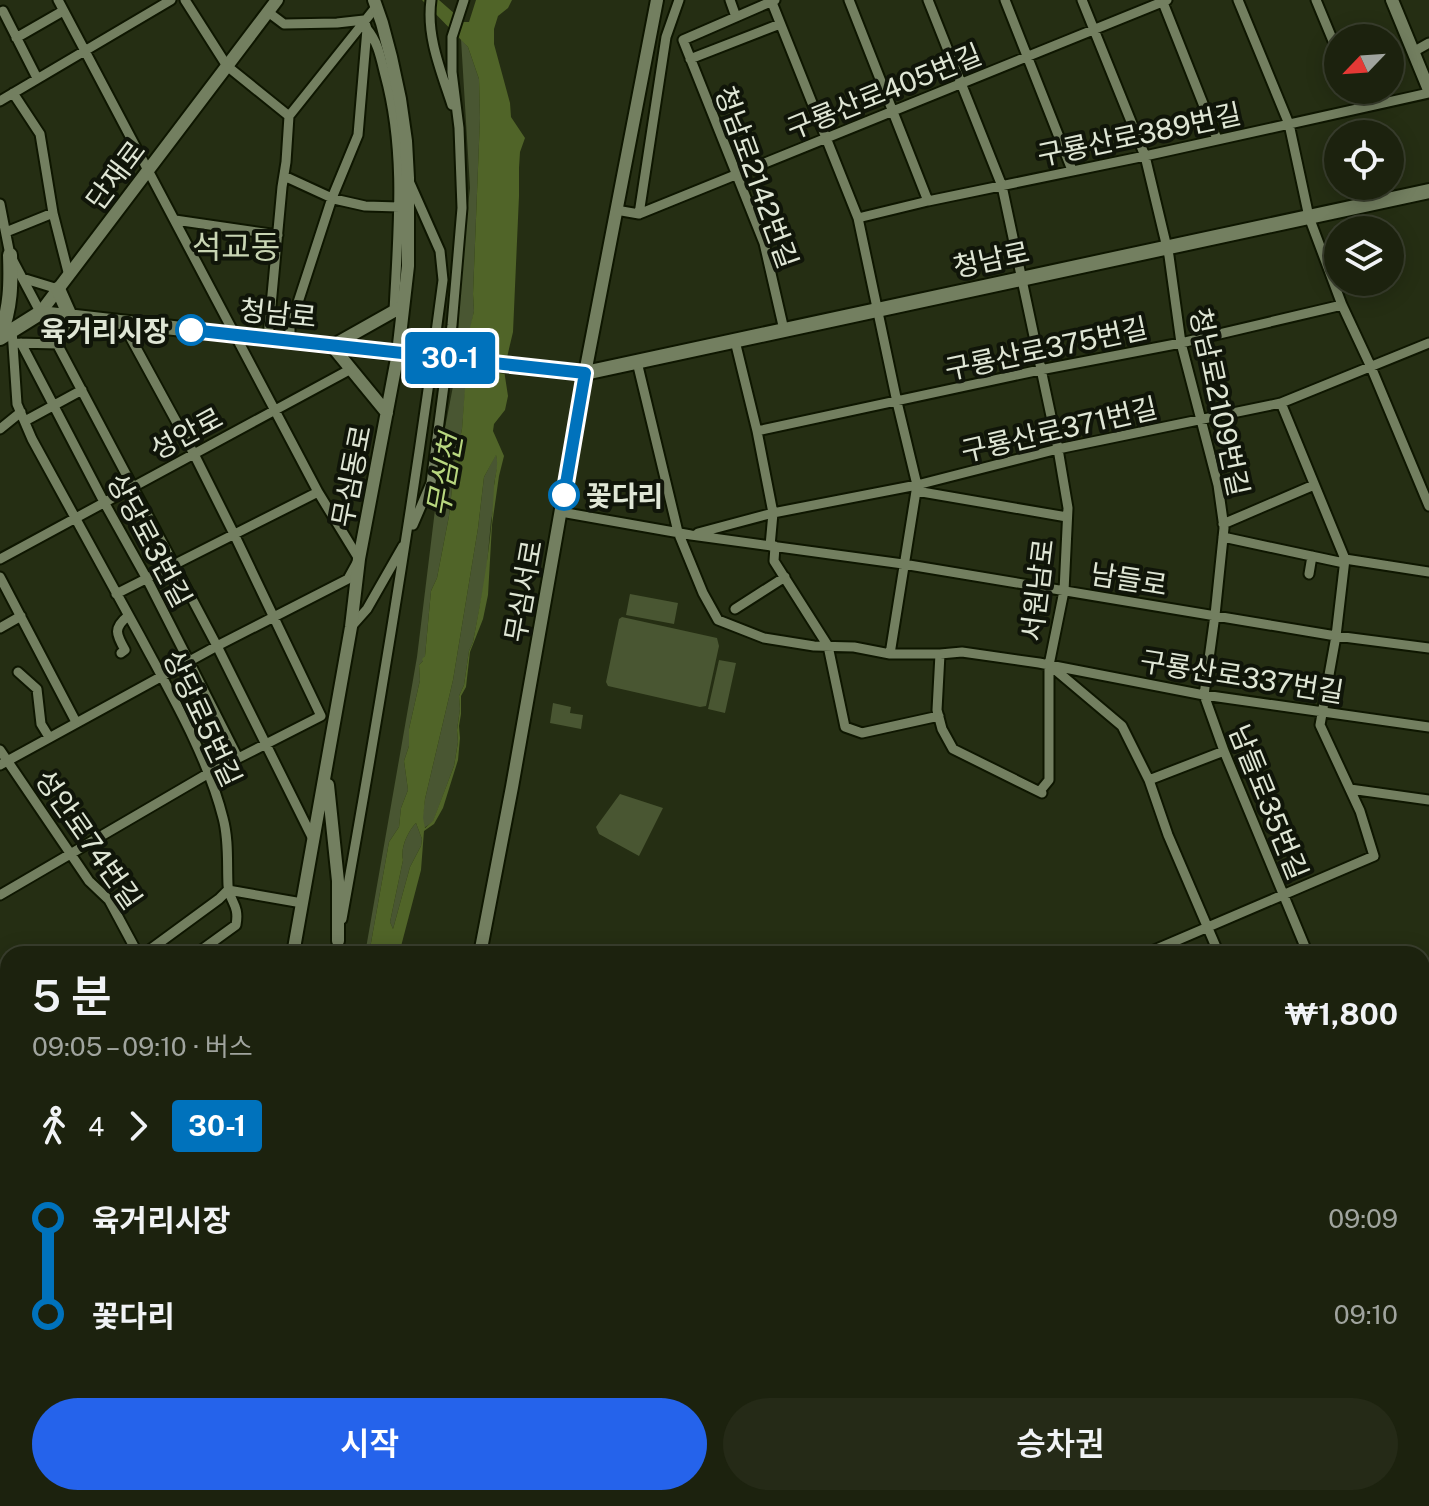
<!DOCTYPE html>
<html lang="ko">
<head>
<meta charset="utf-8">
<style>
  body { margin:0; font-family:"Public Sans","Noto Sans KR",sans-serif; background:#252a17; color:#f1f3f6; height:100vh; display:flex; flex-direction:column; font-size:30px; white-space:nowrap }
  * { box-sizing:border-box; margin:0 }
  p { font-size:26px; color:#a0a49e }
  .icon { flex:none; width:44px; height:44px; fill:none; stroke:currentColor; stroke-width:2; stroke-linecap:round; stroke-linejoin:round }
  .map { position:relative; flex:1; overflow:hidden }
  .drawer { position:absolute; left:0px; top:946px; width:1430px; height:560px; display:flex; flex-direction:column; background:#1c220e; border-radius:24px 24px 0 0; box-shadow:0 4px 20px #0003,0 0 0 2px #3a3f2e }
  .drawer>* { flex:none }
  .badge { padding:0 16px; border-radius:6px; font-size:28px; line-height:52px }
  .needle { width:52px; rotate:245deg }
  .buttons { position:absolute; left:1324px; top:24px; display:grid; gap:16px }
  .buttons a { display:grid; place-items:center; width:80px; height:80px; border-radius:50%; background:#1c220e; box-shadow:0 4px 20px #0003,0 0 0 2px #3a3f2e; font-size:40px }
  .map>.badge { position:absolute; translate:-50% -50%; box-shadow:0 0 0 4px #fff }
  .legs { display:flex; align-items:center; gap:12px; height:88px; padding:0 32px; font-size:26px }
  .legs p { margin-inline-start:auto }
  .head { display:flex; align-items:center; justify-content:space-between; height:136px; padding:0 32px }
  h1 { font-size:44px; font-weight:600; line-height:60px }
  .cta { display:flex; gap:16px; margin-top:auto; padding:16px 32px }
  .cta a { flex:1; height:92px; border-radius:48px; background:#2563eb; color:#fff; font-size:32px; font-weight:600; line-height:92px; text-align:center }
  .cta a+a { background:#252a17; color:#f1f3f6 }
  ul { padding:0 32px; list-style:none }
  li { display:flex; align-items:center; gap:28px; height:96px; font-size:30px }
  li i { display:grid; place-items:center; width:12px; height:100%; margin:0 10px; background:currentColor }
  li i::after { content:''; width:20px; height:20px; margin:-10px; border:6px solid; border-radius:50%; background:#1c220e }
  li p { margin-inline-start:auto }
  li:first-child i { background:linear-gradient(#0000 50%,currentColor 0) }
  li:last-child i { background:linear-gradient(currentColor 50%,#0000 0) }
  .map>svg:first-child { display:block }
</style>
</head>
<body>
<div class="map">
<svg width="1429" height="1506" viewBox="0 0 1429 1506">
  <rect width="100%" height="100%" fill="#252e13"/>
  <path fill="#495632" d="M461,39l7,8 11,32 1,39 -7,176 1,17 -5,27 -11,-1 2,-61 10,-88z
    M454,381l12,1 -4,47 -7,32 -6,55 -12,62 -6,13 -6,65 -2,5 -4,4 1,15 -11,49v17l-5,15 4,29 -7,18 -2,19 -10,15 -20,112h-4l52,-297 28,-229z
    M496,454l2,10 -4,20v22l-3,15 -5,54 -13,67 -4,9 -5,34 -5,11 1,13 -3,21 1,12 -4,24 -21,56 -9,6 -2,-9 3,-20 28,-119 25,-152 6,-51z
    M630,594l48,9 -4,21 -48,-9z
    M622,617l95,21 2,8 -13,60 -6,1 -92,-21 -2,-4 13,-63z
    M719,660l17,3 -11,50 -17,-4z
    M553,703l18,4 -1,6 13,2 -2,14 -31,-6z
    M620,794l43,14 -24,48 -40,-22 -3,-7z
    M416,823l6,16 -1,7 -11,21 -17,62 -3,-7 13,-62c-3,-12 5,-29 13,-37z
    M1060,1498h135l2,8h-133z"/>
  <path fill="#506428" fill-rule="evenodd" d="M422,0h17l25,22h5l7,-22h36l-4,8 -10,8 -4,13v15l16,59 1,14 14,21 -5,14 -1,16v28l-6,136 -9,38 4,26 -3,14 -11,14 -1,7 11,25 -5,20 -7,49 -4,70 -5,24 -13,33 -4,35 -5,9v18l-2,12 1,12 -2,22 -15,48 -9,16 -10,7 -3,39 -22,84h-30l20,-112 10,-15 2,-19 7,-18 -4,-29 5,-15v-17l11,-49 -1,-15 4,-4 -1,-2 3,-3 6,-65 6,-13 12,-62 6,-55 7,-32 7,-97 5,-21 -1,-17 7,-176 -1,-39 -11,-32zM496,455c3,11 -1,20 -2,31 -2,53 -11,104 -21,156l-4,9 -5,34 -5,11 1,13 -3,21 1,12 -4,24 -21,55 -8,7 -2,-10 2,-19 28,-119 25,-152 6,-51zM416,823l6,16 -1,7 -11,21 -17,62 -3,-7 13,-62c-3,-12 5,-29 13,-37z
    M8,1472v26h32l-19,8h-21v-32z"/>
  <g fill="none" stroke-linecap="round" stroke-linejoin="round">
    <defs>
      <path id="minor" d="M185,0l42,66 62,50
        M431,0c-5,36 10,71 21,105
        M730,0l6,17
        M771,0l87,218 39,184 20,83 -27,169
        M849,0l79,201
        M928,0l74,186 56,263 10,59 -4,83 -15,74v115l-9,11 2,2 -89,-44 -11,-20 -5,-19 3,-56
        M1005,0l67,170
        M1082,0l63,156 24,100 12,87 37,142 6,43 -9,87 -11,80 20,56 84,203
        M1162,0l55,139
        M1238,0l51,124 20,93 33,88 29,62 58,139
        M1316,0l22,53
        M3,11l34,67
        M268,12l16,12 53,-1 27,-3 3,9 -9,106 -26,63 -42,129v14
        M367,29c11,13 14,30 18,46 21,77 13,157 9,236
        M16,38l47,-27
        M683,40l81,203 20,87
        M683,40l92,-40
        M1413,52l16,-9
        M690,59l90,-35
        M1353,90l8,18
        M13,93l27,41 13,79 16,63
        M0,101l171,-101
        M284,176l50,23 31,7 34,1
        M0,204l10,51 207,391 97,195
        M616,210l23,4 528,-214
        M639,214l27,-177 13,-37
        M858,218l70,-17 217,-45 284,-63
        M175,220l103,15
        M6,232l47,-19
        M22,278l36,11
        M122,322l72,132 40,80 87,182
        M12,330l5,74 15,35c36,66 72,132 108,197 31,58 67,119 83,182 6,22 4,45 5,67 1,17 12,19 8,40l-40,29
        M268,338l14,-151 4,-25 3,-46 87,-109
        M735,341l22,90 16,82 -3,33
        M16,343l42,1 12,-28
        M21,343l83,159 43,77 91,179
        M637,362l41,170 25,61 15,27 46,18 50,8 40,1 36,7h50l22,-2 77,11 165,32 225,32
        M25,421l57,-31
        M0,429l21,-17
        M757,431l283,-61 141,-27 161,-38
        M916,491l151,26
        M561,512l130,23 212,29 433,72 93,12
        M1223,524l91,-39
        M413,525l18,-42 21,-158 10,-117 -3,-80 -7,-56v-35l12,-37
        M698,533l75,-20 144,-28 141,-36 223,-46 148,-60
        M1223,537l121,26
        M775,546l-1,15 54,85 17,81 17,6 77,-17
        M0,559l351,-190
        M1345,559l84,13
        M1309,574l3,-18
        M0,577l76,145
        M116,594l202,-102
        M735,609l50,-32
        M351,627l16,-18 36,-63
        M0,628l21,-12
        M121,653l4,-3c-9,-16 -12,-22 3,-34
        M1052,667l70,59 27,54 19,55 51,119
        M18,672l19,17 4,35 8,13
        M0,750l89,131 20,19 29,54
        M0,765l217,-119 131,-67 11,-20 -41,-67 -260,-492
        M1149,780l75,-29
        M1350,789l79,11
        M228,890l74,13
        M0,895l209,-122 112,-57
        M342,919c38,-212 73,-425 101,-639l-3,-29 -31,-70
        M144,954l75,-55 9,-9
        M1145,954l229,-98 -14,-45 -40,-86 16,-89 9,-77 -64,-156
        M1422,1009l5,-2
        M0,1043l8,-5
        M0,1080l8,-5
        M0,1099l8,11
        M1422,1100l7,-1
        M0,1140l8,-4
        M0,1165l8,-4
        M0,1219l8,-4
        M0,1282l8,-3
        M0,1356l8,-3
        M0,1434l8,-3
        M271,1498l6,8
        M328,1498v8
        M353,1498l13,8
        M404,1498l4,8
        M836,1498l3,8
        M427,1506l16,-8
        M1144,1506l1,-8"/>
      <path id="tertiary" d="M1392,0l37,90
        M40,313l237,-313
        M387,413l-55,-67 71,-40
        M328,785l10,96v60
        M293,954l58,-327 8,-68 39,-206 10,-87v-88l-2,-37 -6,-42 -9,-42 -9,-34 -8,-23
        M480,954l32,-167 73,-414 72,-373
        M0,1322l8,16
        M0,1380l8,-3
        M72,1498l3,8
        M180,1506l12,-8
        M245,1506l7,-8
        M757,1506l17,-8"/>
      <path id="secondary" d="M58,289l12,27
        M0,334c11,-25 11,-52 10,-79
        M0,338l40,-25 375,42
        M565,371l20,2 844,-182
        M481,1498l5,8"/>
    </defs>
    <use href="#minor" stroke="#0e1600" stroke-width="13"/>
    <use href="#tertiary" stroke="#0e1600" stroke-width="16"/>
    <use href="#secondary" stroke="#0e1600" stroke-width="18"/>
    <use href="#minor" stroke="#737f60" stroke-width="9"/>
    <use href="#tertiary" stroke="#737f60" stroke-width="12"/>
    <use href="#secondary" stroke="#737f60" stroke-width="14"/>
    <defs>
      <path id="secondary-bridge" d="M415,355l150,16"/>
    </defs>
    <use href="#secondary-bridge" stroke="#0e1600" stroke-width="18" stroke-linecap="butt"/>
    <use href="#secondary-bridge" stroke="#737f60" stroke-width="14"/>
  </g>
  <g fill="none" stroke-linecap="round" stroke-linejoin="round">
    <defs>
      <path id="line-1" d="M191,330l394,43 -21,122"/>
    </defs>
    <use href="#line-1" stroke="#fff" stroke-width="18"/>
    <use href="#line-1" stroke="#0072bc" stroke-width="12"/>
  </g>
  <g fill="#fff" stroke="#0072bc" stroke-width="4">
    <circle cx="191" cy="330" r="14"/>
    <circle cx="564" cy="495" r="14"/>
  </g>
  <g text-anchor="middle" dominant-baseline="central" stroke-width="8" stroke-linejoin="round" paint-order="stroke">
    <g font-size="28" fill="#dfe6d5" stroke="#101509">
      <text transform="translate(884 91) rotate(-22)">구룡산로405번길</text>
      <text transform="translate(1139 134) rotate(-12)">구룡산로389번길</text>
      <text transform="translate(115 175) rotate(-53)">단재로</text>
      <text transform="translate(757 177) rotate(70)">청남로2142번길</text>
      <text transform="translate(991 259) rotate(-12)">청남로</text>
      <text transform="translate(278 313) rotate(6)">청남로</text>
      <text transform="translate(1046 348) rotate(-12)">구룡산로375번길</text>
      <text transform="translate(1220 402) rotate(78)">청남로2109번길</text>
      <text transform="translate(1059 429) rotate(-13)">구룡산로371번길</text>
      <text transform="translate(186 433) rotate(-28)">성안로</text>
      <text transform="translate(351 476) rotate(-79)">무심동로</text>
      <text transform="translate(150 540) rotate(62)">상당로3번길</text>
      <text transform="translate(1129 579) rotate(9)">남들로</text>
      <text transform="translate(1037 590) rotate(-83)">서원남로</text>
      <text transform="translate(523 591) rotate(-80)">무심서로</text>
      <text transform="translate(1242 676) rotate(9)">구룡산로337번길</text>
      <text transform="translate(203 718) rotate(65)">상당로5번길</text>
      <text transform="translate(1269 802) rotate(68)">남들로35번길</text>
      <text transform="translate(89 839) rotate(55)">성안로74번길</text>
    </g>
    <g font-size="28" font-weight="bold" fill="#dfe6d5" stroke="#101509" text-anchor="end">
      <text x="169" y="330">육거리시장</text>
      <text x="586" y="495" text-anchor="start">꽃다리</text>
    </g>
    <g font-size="30" font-style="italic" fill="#b8d77f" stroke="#101509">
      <text transform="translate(444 475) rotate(-80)">무심천</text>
    </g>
    <g font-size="32" fill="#c8d5b3" stroke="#101509">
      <text x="236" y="246">석교동</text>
    </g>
  </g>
</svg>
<div class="buttons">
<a><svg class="needle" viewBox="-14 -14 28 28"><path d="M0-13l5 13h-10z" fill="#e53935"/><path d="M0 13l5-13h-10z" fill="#a0a49e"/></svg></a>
<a><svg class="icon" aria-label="locate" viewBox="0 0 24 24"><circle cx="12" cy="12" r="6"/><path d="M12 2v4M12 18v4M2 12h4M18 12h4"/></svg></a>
<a><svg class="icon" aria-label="layers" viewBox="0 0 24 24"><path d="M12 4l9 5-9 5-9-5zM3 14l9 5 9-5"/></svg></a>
</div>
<b class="badge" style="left:450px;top:358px;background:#0072bc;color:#fff">30-1</b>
<section class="drawer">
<div class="head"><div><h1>5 분</h1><p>09:05 – 09:10 · 버스</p></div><b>₩1,800</b></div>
<div class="legs"><svg class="icon" aria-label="walk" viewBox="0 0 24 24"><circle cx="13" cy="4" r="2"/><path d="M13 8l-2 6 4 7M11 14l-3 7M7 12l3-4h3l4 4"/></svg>4<svg class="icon" aria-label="forward" viewBox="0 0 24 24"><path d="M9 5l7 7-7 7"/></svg><b class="badge" style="background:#0072bc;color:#fff">30-1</b></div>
<ul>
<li><i style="color:#0072bc"></i><b>육거리시장</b><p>09:09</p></li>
<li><i style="color:#0072bc"></i><b>꽃다리</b><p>09:10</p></li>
</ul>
<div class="cta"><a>시작</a><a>승차권</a></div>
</section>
</div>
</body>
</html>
